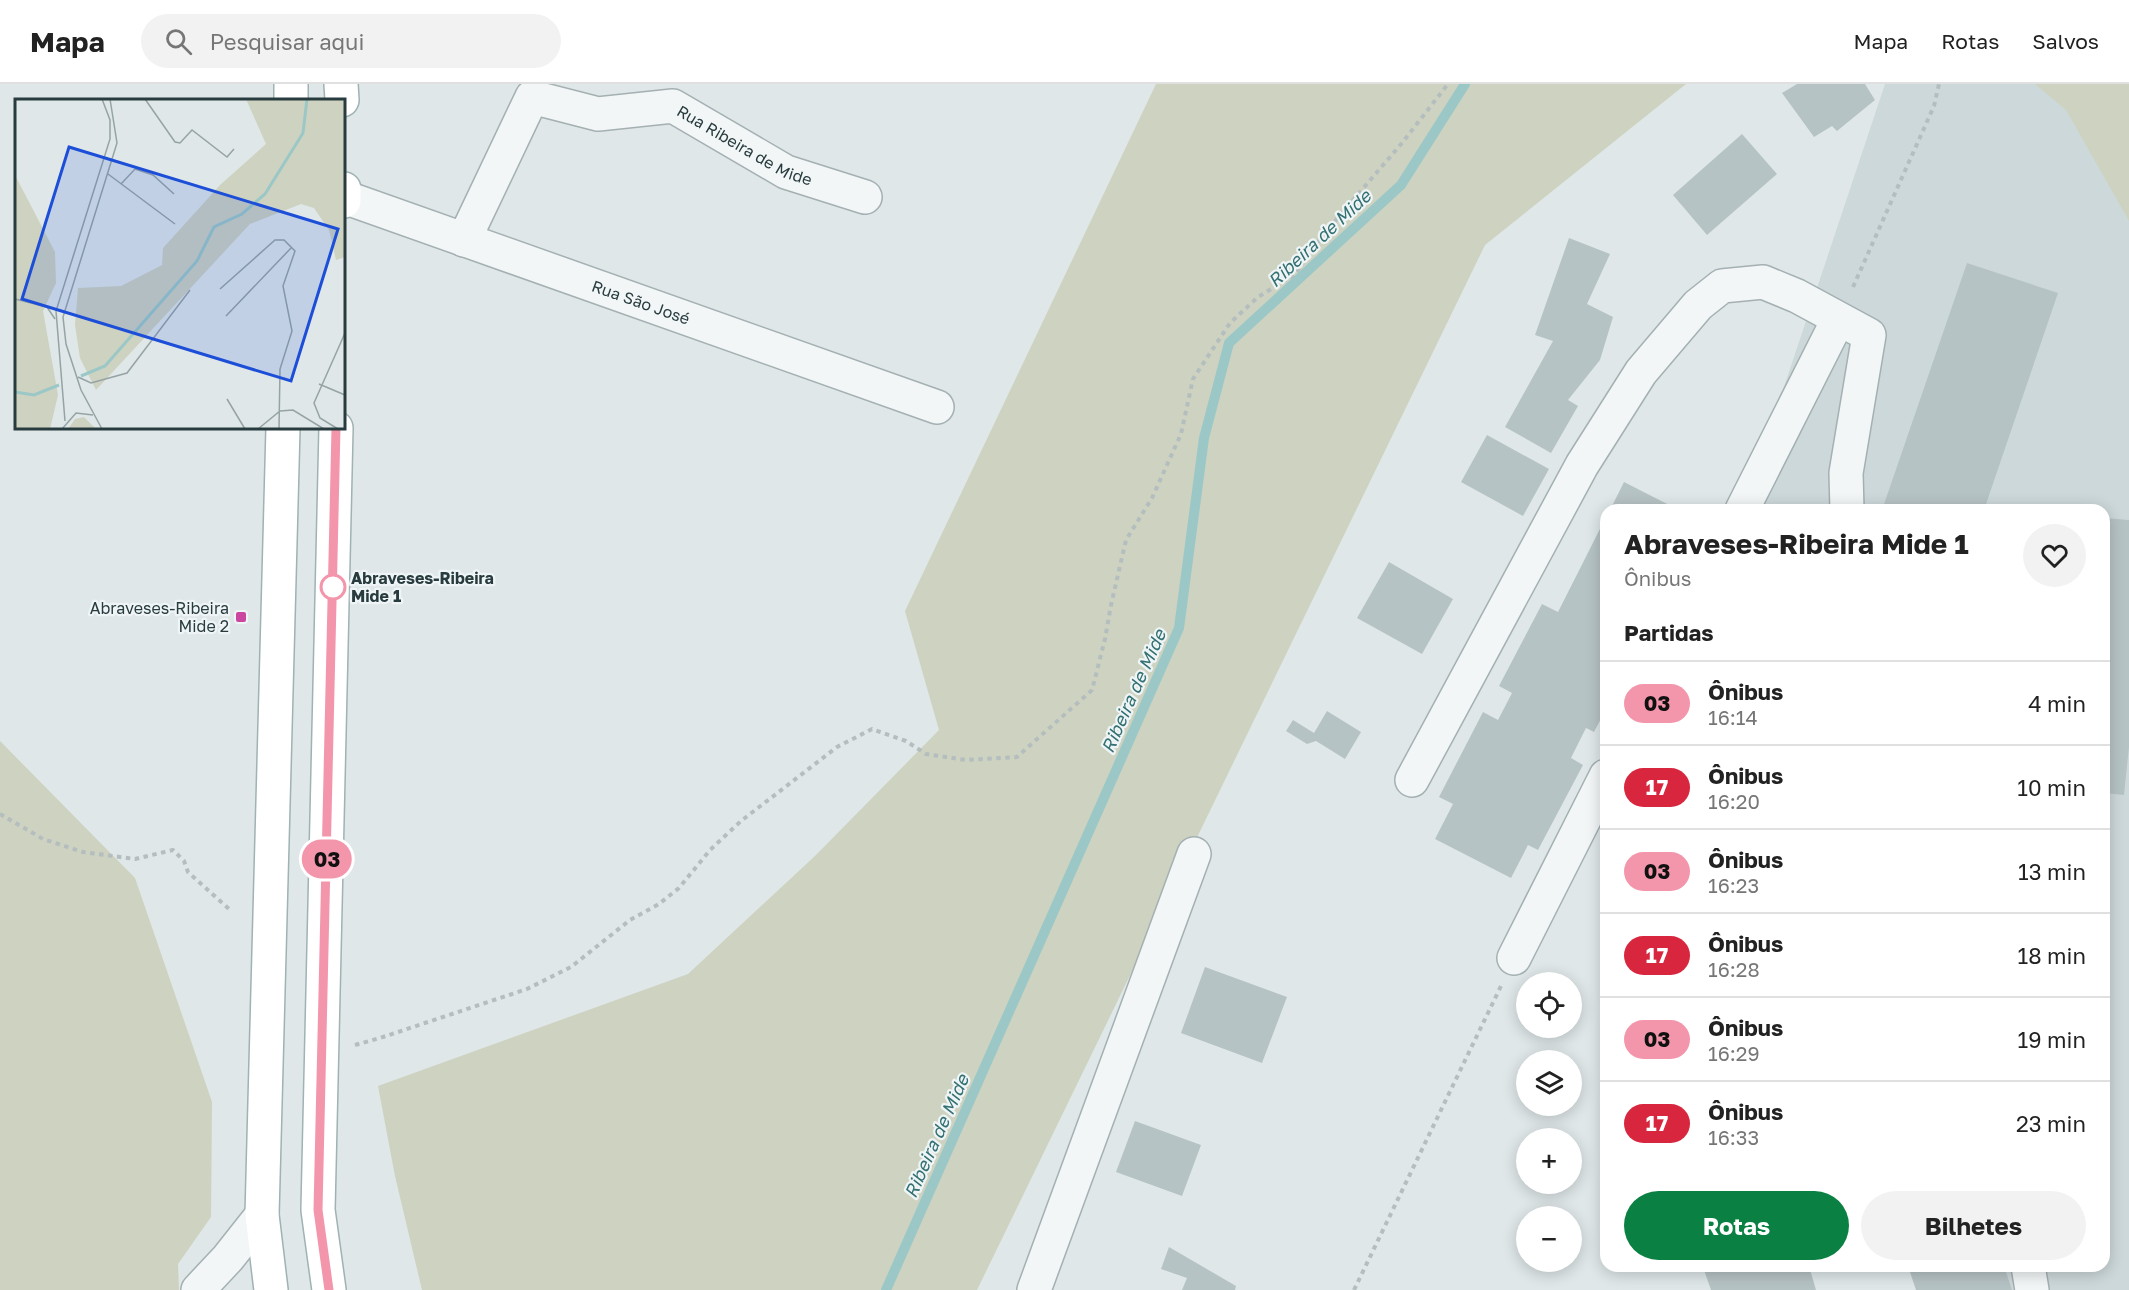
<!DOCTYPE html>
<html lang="pt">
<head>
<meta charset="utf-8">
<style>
  body { margin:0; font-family:"Golos Text",sans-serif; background:#f2f2f2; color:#222; height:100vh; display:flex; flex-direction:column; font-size:22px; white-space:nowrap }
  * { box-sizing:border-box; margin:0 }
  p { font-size:20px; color:#767676 }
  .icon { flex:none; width:33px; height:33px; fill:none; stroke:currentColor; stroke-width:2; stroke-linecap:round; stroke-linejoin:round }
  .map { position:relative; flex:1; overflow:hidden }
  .sheet { position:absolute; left:1600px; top:420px; width:510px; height:768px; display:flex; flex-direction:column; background:#fff; border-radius:18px; box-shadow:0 3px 15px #0003 }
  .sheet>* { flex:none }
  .badge { padding:0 12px; border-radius:20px; font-size:21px; line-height:39px }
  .fabs { position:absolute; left:1516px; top:888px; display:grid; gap:12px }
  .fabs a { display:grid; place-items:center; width:66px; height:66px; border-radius:50%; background:#fff; box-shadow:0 3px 15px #0003; font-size:30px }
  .map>.badge { position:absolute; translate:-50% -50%; box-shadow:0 0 0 3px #fff }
  h2 { padding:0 24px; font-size:22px; line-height:54px }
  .round { display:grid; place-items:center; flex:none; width:63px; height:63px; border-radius:32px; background:#f2f2f2 }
  .summary { display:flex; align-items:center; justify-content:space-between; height:102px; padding:0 24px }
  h1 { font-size:28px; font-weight:700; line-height:45px }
  .action { display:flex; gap:12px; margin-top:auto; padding:12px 24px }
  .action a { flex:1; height:69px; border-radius:36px; background:#0b8043; color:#fff; font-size:24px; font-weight:700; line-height:69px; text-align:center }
  .action a+a { background:#f2f2f2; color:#222 }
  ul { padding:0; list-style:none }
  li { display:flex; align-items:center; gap:18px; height:84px; padding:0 24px; border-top:2px solid #e0e0e0 }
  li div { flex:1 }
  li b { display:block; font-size:22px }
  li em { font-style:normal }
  li .badge { min-width:66px; font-weight:700; text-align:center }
  header { display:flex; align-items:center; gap:36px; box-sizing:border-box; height:84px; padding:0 30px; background:#fff; border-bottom:2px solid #e0e0e0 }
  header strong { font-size:28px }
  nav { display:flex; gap:33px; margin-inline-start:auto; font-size:21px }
  .search { width:420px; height:54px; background:#f2f2f2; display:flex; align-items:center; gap:15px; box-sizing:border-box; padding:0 21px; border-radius:33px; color:#767676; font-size:22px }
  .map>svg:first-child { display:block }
</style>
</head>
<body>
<header>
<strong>Mapa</strong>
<div class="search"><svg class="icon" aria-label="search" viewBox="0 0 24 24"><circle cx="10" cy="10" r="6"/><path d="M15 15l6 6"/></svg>Pesquisar aqui</div>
<nav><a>Mapa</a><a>Rotas</a><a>Salvos</a></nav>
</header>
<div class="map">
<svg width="2129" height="1206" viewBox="0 0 2129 1206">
  <rect width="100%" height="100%" fill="#dfe7e8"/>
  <path fill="#cdd8da" d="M1885,0h244v1206h-137l-7,-24h119v-756h-361z"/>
  <path fill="#ced2c0" d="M1156,0h530l-201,161 -508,1045h-555l-27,-114 -17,-90 310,-112 128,-119 123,-125 -34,-119z
    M2035,0h94v137l-63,-111z
    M0,657l135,137 77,224 -1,115 -33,47 1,26h-179z"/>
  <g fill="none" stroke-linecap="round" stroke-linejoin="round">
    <path stroke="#9bc8c7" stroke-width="10" d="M886,1206l293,-662 25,-190 25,-95 172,-158 64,-101"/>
  </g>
  <path fill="#b6c3c5" d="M1797,0h68l10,16 -38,31 -5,-5 -18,11 -32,-44z
    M1742,50l35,40 -70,61 -34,-40z
    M1569,154l41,16 -23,50 26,13 -13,43 -32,40 10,6 -27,47 -46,-26 48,-86 -18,-6z
    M1967,179l91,30 -74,217h-102z
    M1487,351l62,34 -26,47 -62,-34z
    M1624,398l55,28h-69z
    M1606,433v192l-12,23 -8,-4 -15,30 12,7 -45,85 -10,-5 -17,33 -76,-39 18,-35 -14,-7 44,-85 15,8 14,-27 -13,-7 43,-82 16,8z
    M2105,434l24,2v227l-5,48 -20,-2z
    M1389,478l64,37 -31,55 -65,-36z
    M1327,627l34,21 -16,27 -29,-18 -9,3 -21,-13 7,-11 21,13z
    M1205,883l82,30 -25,66 -81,-30z
    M1135,1037l66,24 -19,51 -66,-24z
    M1169,1163l67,39 -1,4h-53l5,-12 -26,-9z
    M1718,1182h91l7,24h-105l-7,-20z
    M1908,1182h96l8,24h-96z"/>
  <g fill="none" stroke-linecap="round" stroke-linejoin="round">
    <defs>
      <g id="street">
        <path id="s1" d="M344,113l593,210"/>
        <path id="s2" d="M464,156l68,-143 66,17 75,-8 113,66 79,25"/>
        <path d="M1742,426l96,-190"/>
        <path d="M1412,696l170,-315 59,-93 57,-67 24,-19 41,-4 34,14 72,39 -23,138 1,37"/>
        <path d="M1514,874l92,-182"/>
        <path d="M2028,1182l4,24"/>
        <path d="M198,1206l30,-32 34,-43"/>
        <path d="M1034,1206l160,-436"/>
      </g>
      <path id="primary" d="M341,0l1,16
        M291,16v-16
        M344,105v12
        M271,1206l-9,-75 21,-787
        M329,1206l-11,-80 18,-782"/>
    </defs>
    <use href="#street" stroke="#a4b0b2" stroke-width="36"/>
    <use href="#primary" stroke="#9fb2b4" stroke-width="36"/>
    <path stroke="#b5bebf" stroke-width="4" stroke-dasharray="4.5 4.5" stroke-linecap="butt" d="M1853,203l81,-181 5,-22
      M0,730l43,25 40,13 52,7 38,-9 11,11 4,11 41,37
      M355,961l25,-7 147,-49 44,-22 59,-47 29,-16 20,-16 31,-38 31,-29 96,-74 35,-18 34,12 20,13 40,6 51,-3 75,-67 13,-51 6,-34 15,-65 26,-42 29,-64 12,-55 37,-56 28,-26 36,-22 30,-41 78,-91 46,-59
      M1354,1206l147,-304"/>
    <use href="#street" stroke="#f2f6f6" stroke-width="33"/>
    <use href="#primary" stroke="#fff" stroke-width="33"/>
  </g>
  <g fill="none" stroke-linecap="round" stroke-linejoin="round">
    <defs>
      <path id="line" d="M329,1206l-11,-80 18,-782"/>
    </defs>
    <use href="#line" stroke="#fff" stroke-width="14"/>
    <use href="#line" stroke="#f496ab" stroke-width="9"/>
  </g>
  <circle fill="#fff" stroke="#f496ab" stroke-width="3" cx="333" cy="503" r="12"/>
  <rect fill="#cb469f" stroke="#eff5f6" stroke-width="2" x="235" y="527" width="12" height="12" rx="3"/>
  <g text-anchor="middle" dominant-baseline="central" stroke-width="4.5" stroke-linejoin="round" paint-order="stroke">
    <g font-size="16" fill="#283c3f" stroke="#eff5f6">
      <text stroke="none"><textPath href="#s2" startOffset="384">Rua Ribeira de Mide</textPath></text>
      <text stroke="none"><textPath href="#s1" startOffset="315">Rua São José</textPath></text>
    </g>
    <g font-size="16" font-weight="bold" fill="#283c3f" stroke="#eff5f6" text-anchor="start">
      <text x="351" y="494">Abraveses-Ribeira<tspan x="351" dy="18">Mide 1</tspan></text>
    </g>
    <g font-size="16" fill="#283c3f" stroke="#eff5f6" text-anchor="end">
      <text x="229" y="524">Abraveses-Ribeira<tspan x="229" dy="18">Mide 2</tspan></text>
    </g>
    <g font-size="18" font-style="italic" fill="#337072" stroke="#eff5f6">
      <text transform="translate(1319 154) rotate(-43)">Ribeira de Mide</text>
      <text transform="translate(1133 607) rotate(-66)">Ribeira de Mide</text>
      <text transform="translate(936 1052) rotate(-66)">Ribeira de Mide</text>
    </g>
  </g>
  <g transform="translate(15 15)">
    <rect width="330" height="330" fill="#dfe7e8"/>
    <path d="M231,0h99v158l-9,3 -7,-30 -15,-22 -13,-4 -51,20 -154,166 -16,-32 -5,-33 3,-37 43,-2 41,-21 1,-17 57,-63 46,-41zM0,76l40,77 1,31 -13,28 15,84 -8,34h-35zM69,318l12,12h-28l7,-10z" fill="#ced2c0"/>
    <path fill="none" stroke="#9bc8c7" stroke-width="3" d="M66,277l24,-10 92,-105 17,-34 28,-13 23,-20 38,-61 4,-34M0,293l19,3 25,-10"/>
    <path fill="none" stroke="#96a3a4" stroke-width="1.5" d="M130,0l30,43 5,1 12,-13 35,27 7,-8M93,75l67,50M106,85l14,-15 18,6 21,19M205,190l55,-49h9l11,11 -12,35 9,45 -12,38 -1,60M0,200l32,8 8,12M211,217l66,-69M63,278l13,6 36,-10 63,-83M304,285l26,11M212,300l18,30M50,322l-9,-110 54,-172v-19l-8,-21M47,330l14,-16 17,2M87,330l-21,-39 -15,-46 -3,-27 54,-174 -7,-44M243,330l22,-18 13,-1 31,19M323,330l-18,-11 -6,-15 31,-70"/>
    <path fill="#1d4ed8" fill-opacity="0.15" stroke="#1d4ed8" stroke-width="3" d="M54,48l269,82 -47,152 -269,-82z"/>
    <rect width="330" height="330" fill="none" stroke="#283c3f" stroke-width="3"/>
  </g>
</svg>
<div class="fabs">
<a><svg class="icon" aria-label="locate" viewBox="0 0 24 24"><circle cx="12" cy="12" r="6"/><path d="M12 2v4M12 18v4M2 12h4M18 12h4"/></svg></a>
<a><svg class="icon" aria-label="layers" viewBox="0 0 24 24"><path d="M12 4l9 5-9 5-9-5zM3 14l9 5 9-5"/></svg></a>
<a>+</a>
<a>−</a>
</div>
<b class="badge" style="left:327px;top:775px;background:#f496ab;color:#111">03</b>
<section class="sheet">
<div class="summary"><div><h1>Abraveses-Ribeira Mide 1</h1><p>Ônibus</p></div><a class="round"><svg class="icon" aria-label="heart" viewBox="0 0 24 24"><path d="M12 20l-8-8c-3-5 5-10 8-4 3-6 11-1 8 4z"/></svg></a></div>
<h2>Partidas</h2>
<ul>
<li><span class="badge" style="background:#f496ab;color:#111">03</span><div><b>Ônibus</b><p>16:14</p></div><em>4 min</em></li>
<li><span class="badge" style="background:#d7263d;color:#fff">17</span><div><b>Ônibus</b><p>16:20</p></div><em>10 min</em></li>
<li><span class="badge" style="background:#f496ab;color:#111">03</span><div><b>Ônibus</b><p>16:23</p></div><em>13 min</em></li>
<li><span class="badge" style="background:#d7263d;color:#fff">17</span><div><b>Ônibus</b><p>16:28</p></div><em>18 min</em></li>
<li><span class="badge" style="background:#f496ab;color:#111">03</span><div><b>Ônibus</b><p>16:29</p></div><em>19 min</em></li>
<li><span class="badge" style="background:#d7263d;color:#fff">17</span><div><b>Ônibus</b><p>16:33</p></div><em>23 min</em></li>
</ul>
<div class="action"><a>Rotas</a><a>Bilhetes</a></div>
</section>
</div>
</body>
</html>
